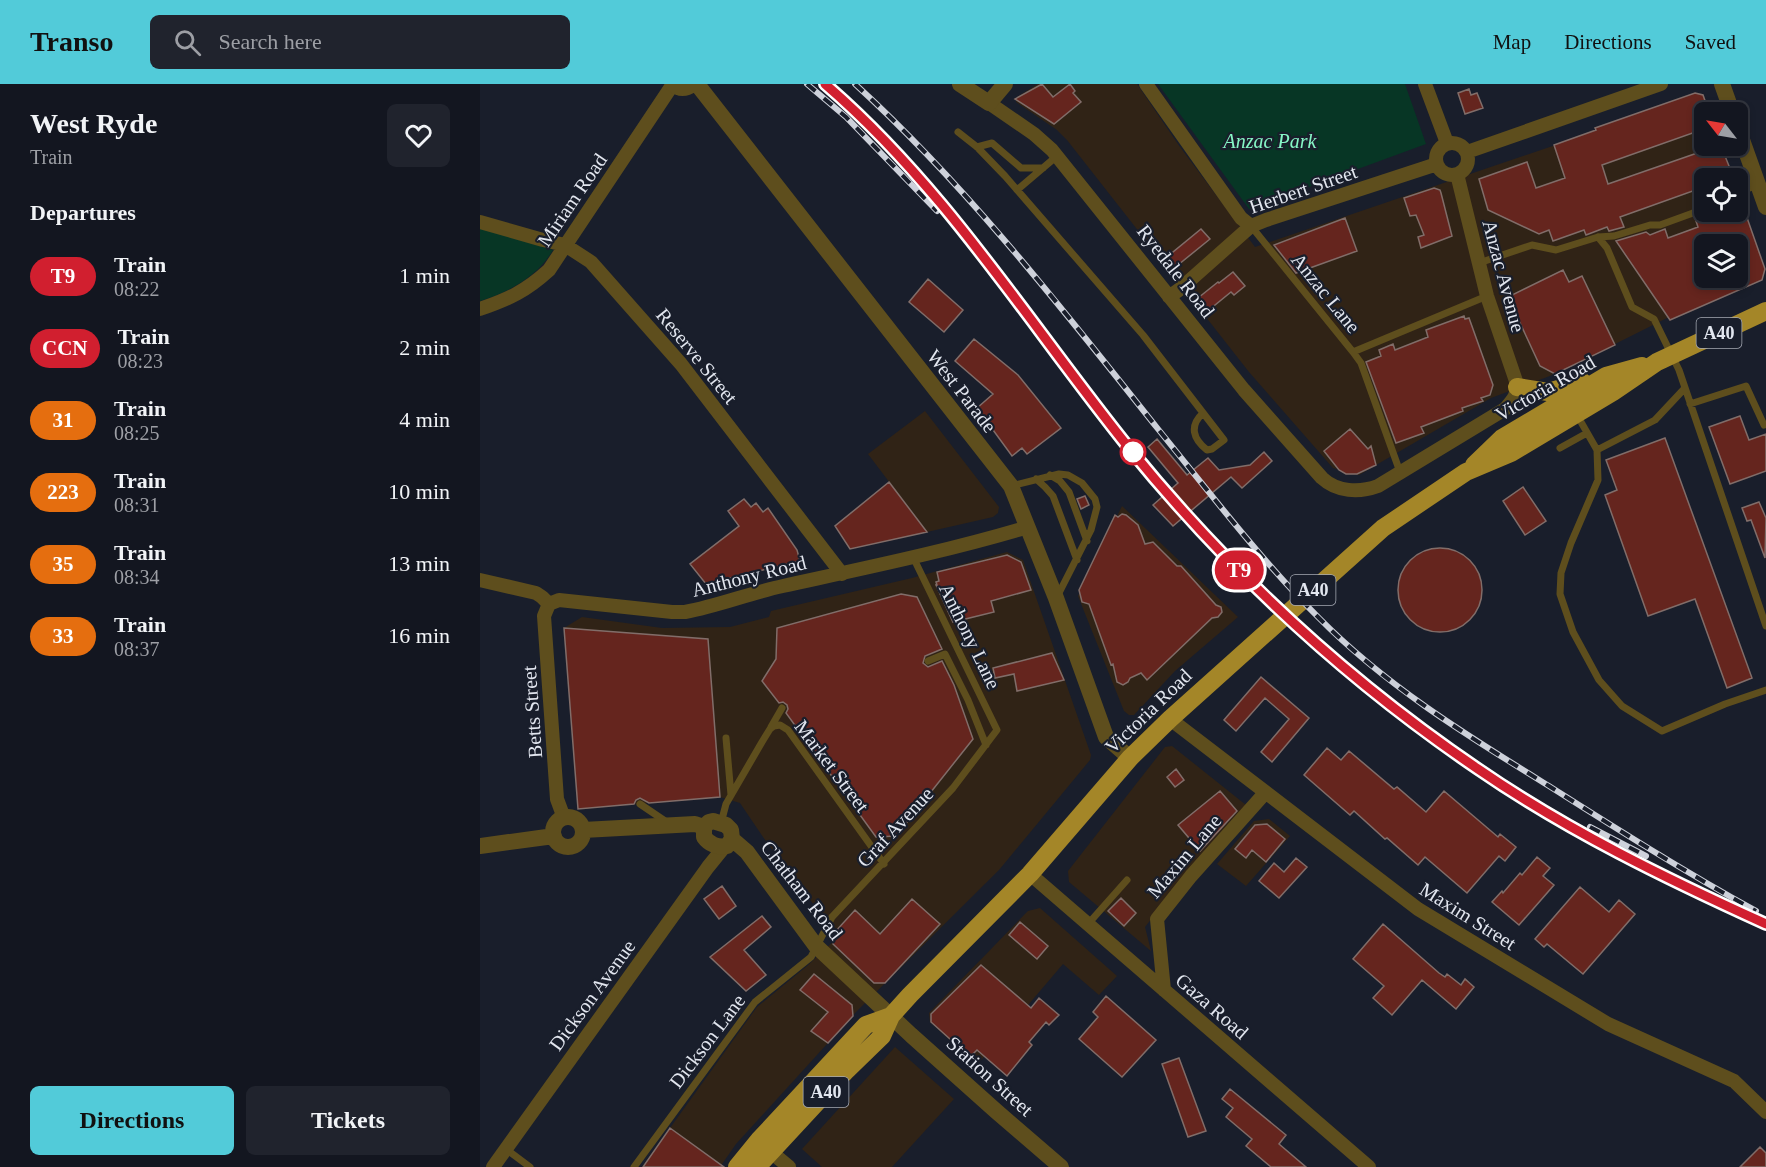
<!DOCTYPE html>
<html lang="en">
<head>
<meta charset="utf-8">
<style>
  body { margin:0; font-family:Georgia,serif; background:#20232d; color:#f1f3f6; height:100vh; display:flex; flex-direction:column; font-size:22px; white-space:nowrap }
  * { box-sizing:border-box; margin:0 }
  p { font-size:20px; color:#9d9fa5 }
  .icon { flex:none; width:33px; height:33px; fill:none; stroke:currentColor; stroke-width:2; stroke-linecap:round; stroke-linejoin:round }
  .map { position:relative; flex:1; overflow:hidden }
  .details { display:flex; flex-direction:column; background:#131620; width:480px }
  .details>* { flex:none }
  .badge { padding:0 12px; border-radius:20px; font-size:21px; line-height:39px }
  .needle { width:39px; rotate:301deg }
  .controls { position:absolute; left:1214px; top:18px; display:grid; gap:12px }
  .controls a { display:grid; place-items:center; width:54px; height:54px; border-radius:9px; background:#131620; box-shadow:0 3px 9px #0003,0 0 0 2px #32353e; font-size:30px }
  .map>.badge { position:absolute; translate:-50% -50%; box-shadow:0 0 0 3px #fff }
  h2 { padding:0 30px; font-size:22px; line-height:54px }
  .round { display:grid; place-items:center; flex:none; width:63px; height:63px; border-radius:9px; background:#20232d }
  .overview { display:flex; align-items:center; justify-content:space-between; height:102px; padding:0 30px }
  h1 { font-size:28px; font-weight:700; line-height:45px }
  .primary-button { display:flex; gap:12px; margin-top:auto; padding:12px 30px }
  .primary-button a { flex:1; height:69px; border-radius:9px; background:#52cbd9; color:#111; font-size:24px; font-weight:700; line-height:69px; text-align:center }
  .primary-button a+a { background:#20232d; color:#f1f3f6 }
  ul { padding:0; list-style:none }
  li { display:flex; align-items:center; gap:18px; height:72px; padding:0 30px }
  li div { flex:1 }
  li b { display:block; font-size:22px }
  li em { font-style:normal }
  li .badge { min-width:66px; font-weight:700; text-align:center }
  header { display:flex; align-items:center; gap:36px; box-sizing:border-box; height:84px; padding:0 30px; background:#52cbd9; color:#111 }
  header strong { font-size:28px }
  nav { display:flex; gap:33px; margin-inline-start:auto; font-size:21px }
  .search { width:420px; height:54px; background:#20232d; display:flex; align-items:center; gap:15px; box-sizing:border-box; padding:0 21px; border-radius:9px; color:#9d9fa5; font-size:22px }
  main { display:flex; flex:1; min-height:0 }
  .map>svg:first-child { display:block }
</style>
</head>
<body>
<header>
<strong>Transo</strong>
<div class="search"><svg class="icon" aria-label="search" viewBox="0 0 24 24"><circle cx="10" cy="10" r="6"/><path d="M15 15l6 6"/></svg>Search here</div>
<nav><a>Map</a><a>Directions</a><a>Saved</a></nav>
</header>
<main>
<section class="details">
<div class="overview"><div><h1>West Ryde</h1><p>Train</p></div><a class="round"><svg class="icon" aria-label="heart" viewBox="0 0 24 24"><path d="M12 20l-8-8c-3-5 5-10 8-4 3-6 11-1 8 4z"/></svg></a></div>
<h2>Departures</h2>
<ul>
<li><span class="badge" style="background:#d11f2f;color:#fff">T9</span><div><b>Train</b><p>08:22</p></div><em>1 min</em></li>
<li><span class="badge" style="background:#d11f2f;color:#fff">CCN</span><div><b>Train</b><p>08:23</p></div><em>2 min</em></li>
<li><span class="badge" style="background:#e56e0f;color:#fff">31</span><div><b>Train</b><p>08:25</p></div><em>4 min</em></li>
<li><span class="badge" style="background:#e56e0f;color:#fff">223</span><div><b>Train</b><p>08:31</p></div><em>10 min</em></li>
<li><span class="badge" style="background:#e56e0f;color:#fff">35</span><div><b>Train</b><p>08:34</p></div><em>13 min</em></li>
<li><span class="badge" style="background:#e56e0f;color:#fff">33</span><div><b>Train</b><p>08:37</p></div><em>16 min</em></li>
</ul>
<div class="primary-button"><a>Directions</a><a>Tickets</a></div>
</section>
<div class="map">
<svg width="1286" height="1083" viewBox="0 0 1286 1083">
  <rect width="100%" height="100%" fill="#191e2b"/>
  <path fill="#302316" fill-rule="evenodd" d="M558,0h99l43,63 75,100 448,-152 6,17h-5v34h17l12,32h-29v34h33v-23l28,80 -210,105 -64,24 -132,77 -26,-7 -84,-96 -182,-232 -10,-10 -41,-28 1,-5zM1224,160h33v34h-33z
    M445,327l74,96 -1,6 -5,4 -66,15 -59,-78z
    M642,422l116,111 -63,54 -41,44h-5l-5,-4 -46,-115z
    M527,468l16,8 68,195 -1,5 -91,110 -142,141 -121,133 -16,23h-78l115,-160 50,-41 31,-29 -75,-100 -23,-34 -20,-6 -142,12 -14,-181 18,-11 80,11 68,-1 39,-10 2,-6 141,-33z
    M692,662l74,59 -60,70 -41,52 6,24 -82,-69 -1,-11 97,-124z
    M789,735l21,17 -44,50 -29,-22 37,-43z
    M560,824l77,68 -18,19 -36,-31 -86,101 -47,-43 -1,-9 95,-98 4,-4z
    M415,963l59,52 -62,68h-70l-20,-18z"/>
  <path fill="#073625" d="M678,0h247l21,60 -177,65z
    M0,144l73,22c-16,27 -44,42 -73,51z"/>
  <path fill="#65251e" stroke="#816d69" stroke-width="1.5" fill-rule="evenodd" d="M562,0l11,13 17,-13 5,7 -2,2 8,9 -27,22 -39,-25z
    M989,5l2,6 6,-2 6,15 -18,6 -7,-21z
    M1215,9l8,2 6,17h-5v17l-102,36 6,19 95,-33 -2,-5h20l12,30 -6,2h-23v9l-84,30 4,10 -15,4 -2,-4 -21,8 -2,-5 -31,11 -4,-11 -10,4 -51,-24 -9,-31 48,-17 9,26 29,-10 -11,-33 42,-15 -1,-2z
    M954,104l6,2 1,3 11,43 -31,12 -3,-11 6,-2 -8,-20 -6,1 -6,-18z
    M1224,128h41l20,57 -3,11 -92,40 -54,-79 30,-9 4,3 15,-6 3,9 30,-11 -3,-9zM1224,160h33v34h-33z
    M865,134l12,33 -61,22 -22,-28z
    M721,145l9,10 -37,30 -5,-1 -6,-7z
    M1083,186l6,12 13,-6 33,69 -60,29 -15,-8 -32,-69z
    M753,188l12,14 -11,9 -3,-3 -27,22 -11,-12 25,-20 1,1z
    M448,195l35,31 -19,22 -35,-30z
    M984,232l1,3 4,-1 24,67 -3,10 -9,3 2,3 -21,7 1,3 -42,16 3,6 -28,10 -30,-81 15,-6 -2,-6 14,-6 2,6 33,-13 -2,-7z
    M494,255l44,36 43,53 -34,26 -5,-6 -10,8 -35,-48 16,-14 -38,-33z
    M1260,332l9,24 17,-6v37l-36,13 -21,-57z
    M870,345l18,20 3,-3 5,19 -19,9h-11l-7,-4 -15,-19z
    M1185,354l87,240 -25,10 -32,-89 -47,17 -43,-121 12,-5 -11,-30z
    M677,355l30,36 21,-17 11,12 31,-5 14,-13 8,9 -30,27 -11,-11 -58,49 -20,-21 25,-22 -30,-36z
    M409,398l38,50 -77,17 -15,-23z
    M1043,403l23,34 -21,14 -22,-34z
    M605,412l4,9 -8,4 -4,-10z
    M264,415l7,8 5,-4 7,9 5,-4 29,42 3,11 -94,23 -16,-20 49,-38 -11,-15z
    M1279,418l7,16 -1,40 -14,-38 -4,1 -5,-13z
    M642,430l4,1 12,10 7,19 8,-2 24,24h4l35,39 5,2 1,5 -4,5 -6,1 -65,62 -6,-7 -11,5 -2,4 -5,3 -6,-3 -4,-18 -2,1 -22,-61 -7,-2 -3,-12 36,-75 3,2z
    M918 506a42 42 0 1 1 84 0a42 42 0 1 1-84 0Z
    M527,471l14,7 10,28 -40,11 3,11 -41,10 -17,-37h1l-1,-3 3,-1 -2,-9z
    M421,510l16,3 25,52 -17,7 -2,7 5,4 14,-6 12,24 19,54 -77,97 -20,1 -90,-124 2,-4 -1,-4 -4,-3 -4,1 -17,-22 14,-22 1,-31z
    M84,544l144,11 12,158 -71,6 -9,-5 -4,2 -2,4 -56,5z
    M572,569l12,27 -47,11 -3,-17 -19,4 -2,-10z
    M781,593l48,41 -37,44 -11,-10 28,-33 -24,-21 -29,33 -12,-11z
    M847,664l14,12 8,-9 45,38 3,-2 29,25 18,-21 54,46 2,-3 16,13 -11,14 -6,-5 -32,37 -42,-36 -7,8 -31,-27 -2,1 -31,-28 -4,4 -46,-40z
    M696,685l8,11 -9,7 -8,-10z
    M740,707l17,20 -37,40 -22,-26z
    M787,740l18,15 -19,23 -14,-12 -6,8 -11,-9 20,-24z
    M1057,773l13,11 -7,8 11,9 -35,40 -27,-23 10,-11 1,2 17,-20 2,2z
    M816,774l11,9 -28,31 -20,-17 15,-18 10,9z
    M242,802l14,20 -17,13 -15,-20z
    M1100,803l29,25 10,-12 16,14 -52,60 -36,-30 -3,3 -9,-8z
    M641,814l15,15 -12,13 -16,-15z
    M432,815l28,25 -55,59h-11l-41,-39 1,-11 21,-23 25,24z
    M282,832l9,11 -27,23 22,25 -20,16 -36,-34z
    M540,838l28,24 -11,13 -28,-24z
    M903,840l56,49 6,4 2,-3 14,11 4,-6 9,8 -18,22 -34,-29 -30,35 -19,-17 11,-12 -31,-27z
    M501,881l50,43 8,-10 20,17 -10,10 -3,-3 -17,20 3,3 -25,31 -30,-26 -7,7 -39,-35v-8z
    M334,890l38,31 1,11 -25,27 -17,-12 17,-19 -28,-22z
    M626,912l50,44 -34,37 -43,-38 19,-22 -5,-5z
    M699,974l27,73 -18,6 -26,-73z
    M750,1005l56,46 -7,9 27,23h-35l-25,-21 6,-7 -26,-22 7,-9 -11,-9z
    M190,1044l54,39h-81z
    M1280,1063l6,6v14h-26z"/>
  <g fill="none" stroke-linecap="round" stroke-linejoin="round">
    <path stroke="#5e4e1d" stroke-width="7" d="M478,48l19,15 28,29 138,159 81,105 -12,9 -5,1c-14,-11 -18,-24 -4,-37
      M497,63l15,-4 29,25h22
      M537,106l40,-34
      M1257,109l20,-8
      M771,142l102,126 134,-56
      M1118,153l9,11 25,59 22,12 25,51 87,256
      M999,179l53,-18 24,5 42,-13 16,-1 36,-11h10l33,-12 8,-6
      M873,268l8,11 39,109
      M1210,320l56,-18 18,39
      M1097,331l20,35 1,30 -27,63 -10,30 -1,21 13,38 26,48 23,26 40,25 63,-27 41,-14
      M1080,364l27,-15
      M1117,366l58,-30 30,-32
      M570,391l10,6 9,11 18,49
      M556,395l9,8 8,9 24,64
      M531,402l48,-12 9,1 14,8 13,16 2,8 -6,23 -33,65
      M448,577l17,-7 23,46 18,45
      M291,643l11,-19
      M246,654l5,57
      M160,720l28,19
      M241,739l5,-19 36,-62 8,-13 4,-3 6,-1 8,5 96,134
      M608,840l39,-44
      M26,1065l24,18
      M154,1083l121,-165 56,-45 21,-40 121,-129 44,-58 -84,-173"/>
    <path stroke="#5e4e1d" stroke-width="14" d="M666,0l95,134 10,8
      M945,0l22,59
      M509,19l45,31 18,16 192,240 78,88c15,14 37,15 56,8l127,-77c7,-8 13,-14 12,-25l-30,-88 -30,-122
      M956 75a16 16 0 1 1 32 0a16 16 0 1 1-32 0Z
      M987,68l194,-68
      M0,138l63,18 22,5 26,17 90,102 161,210
      M689,213l11,-8 71,-63 15,-6 171,-56
      M0,225c29,-10 46,-18 69,-39l124,-186
      M0,496l56,13 6,4 7,7
      M69,520l10,-4 113,12h13c33,-6 65,-19 98,-26 82,-18 165,-35 245,-59
      M69,520l-5,12 13,183 7,19
      M690,635l248,190 190,115 126,57 32,31
      M550,790l339,293
      M684,906l-7,-71 34,-43 74,-83
      M291,1068l18,15
      M13,1083l215,-300 17,-21"/>
    <path stroke="#5e4e1d" stroke-width="16" d="M193,0c7,6 13,5 20,0
      M217,0l314,402 45,112 50,139 24,21
      M480,0l29,19 16,-19
      M1242,0l10,28
      M1257,42l29,81
      M73 748a15 15 0 1 1 30 0a15 15 0 1 1-30 0Z
      M233,737l13,4 5,5 1,9 -5,7c-9,2 -18,-2 -23,-9v-10l5,-5z
      M103,746l112,-6 9,3
      M252,755l15,13 69,94 95,89 85,76 65,56
      M0,762l74,-10"/>
    <path stroke="#a48628" stroke-width="18" d="M1037,303l31,5 35,-10
      M994,381l28,-27 104,-62 36,-10
      M257,1083l22,-27 107,-115 25,-9
      M277,1083l90,-97 35,-34 9,-20 19,-21 120,-121 100,-116 40,-39 213,-191 83,-56 45,-19 102,-61 44,-30 109,-51"/>
    <defs>
      <path id="rail" d="M327,0l39,33 91,94
        M345,0c27,24 54,48 79,75 82,90 149,194 225,289 100,123 218,232 349,321 90,62 189,110 288,155
        M375,0c112,102 209,227 303,345 52,64 102,130 161,189 67,68 149,118 230,168 68,43 136,86 207,125
        M1110,743l56,29"/>
    </defs>
    <use href="#rail" stroke="#cdd1da" stroke-width="6"/>
    <use href="#rail" stroke="#191e2b" stroke-width="4" stroke-dasharray="11" stroke-linecap="butt"/>
  </g>
  <g fill="none" stroke-linecap="round" stroke-linejoin="round">
    <defs>
      <path id="line" d="M345,0c121,104 205,241 304,364 100,123 218,232 349,321 90,62 189,110 288,155"/>
    </defs>
    <use href="#line" stroke="#fff" stroke-width="14"/>
    <use href="#line" stroke="#d11f2f" stroke-width="9"/>
  </g>
  <circle fill="#fff" stroke="#d11f2f" stroke-width="3" cx="653" cy="368" r="12"/>
  <g text-anchor="middle" dominant-baseline="central" stroke-width="4.5" stroke-linejoin="round" paint-order="stroke">
    <g fill="#191e2b" stroke="#a6aab4" stroke-width="1.5">
      <rect x="1216.5" y="234" width="45" height="30" rx="4.5"/>
      <rect x="810.5" y="491" width="45" height="30" rx="4.5"/>
      <rect x="323.5" y="993" width="45" height="30" rx="4.5"/>
    </g>
    <g font-size="18" font-weight="bold" fill="#e2e6ef">
      <text x="1239" y="249">A40</text>
      <text x="833" y="506">A40</text>
      <text x="346" y="1008">A40</text>
    </g>
    <g font-size="20" font-style="italic" fill="#86f6c6" stroke="#191e2b">
      <text x="790" y="57">Anzac Park</text>
    </g>
    <g font-size="20" fill="#e2e6ef" stroke="#191e2b">
      <text transform="translate(823 105) rotate(-19)">Herbert Street</text>
      <text transform="translate(92 116) rotate(-56)">Miriam Road</text>
      <text transform="translate(696 187) rotate(52)">Ryedale Road</text>
      <text transform="translate(1024 192) rotate(75)">Anzac Avenue</text>
      <text transform="translate(846 209) rotate(51)">Anzac Lane</text>
      <text transform="translate(217 272) rotate(51)">Reserve Street</text>
      <text transform="translate(1065 304) rotate(-30)">Victoria Road</text>
      <text transform="translate(482 307) rotate(52)">West Parade</text>
      <text transform="translate(269 492) rotate(-14)">Anthony Road</text>
      <text transform="translate(490 552) rotate(64)">Anthony Lane</text>
      <text transform="translate(668 627) rotate(-44)">Victoria Road</text>
      <text transform="translate(52 628) rotate(-94)">Betts Street</text>
      <text transform="translate(352 682) rotate(53)">Market Street</text>
      <text transform="translate(415 743) rotate(-47)">Graf Avenue</text>
      <text transform="translate(704 772) rotate(-50)">Maxim Lane</text>
      <text transform="translate(322 806) rotate(52)">Chatham Road</text>
      <text transform="translate(988 832) rotate(32)">Maxim Street</text>
      <text transform="translate(112 911) rotate(-54)">Dickson Avenue</text>
      <text transform="translate(732 922) rotate(41)">Gaza Road</text>
      <text transform="translate(227 957) rotate(-53)">Dickson Lane</text>
      <text transform="translate(510 992) rotate(42)">Station Street</text>
    </g>
  </g>
</svg>
<div class="controls">
<a><svg class="needle" viewBox="-14 -14 28 28"><path d="M0-13l5 13h-10z" fill="#e53935"/><path d="M0 13l5-13h-10z" fill="#9d9fa5"/></svg></a>
<a><svg class="icon" aria-label="locate" viewBox="0 0 24 24"><circle cx="12" cy="12" r="6"/><path d="M12 2v4M12 18v4M2 12h4M18 12h4"/></svg></a>
<a><svg class="icon" aria-label="layers" viewBox="0 0 24 24"><path d="M12 4l9 5-9 5-9-5zM3 14l9 5 9-5"/></svg></a>
</div>
<b class="badge" style="left:759px;top:486px;background:#d11f2f;color:#fff">T9</b>
</div>
</main>
</body>
</html>
